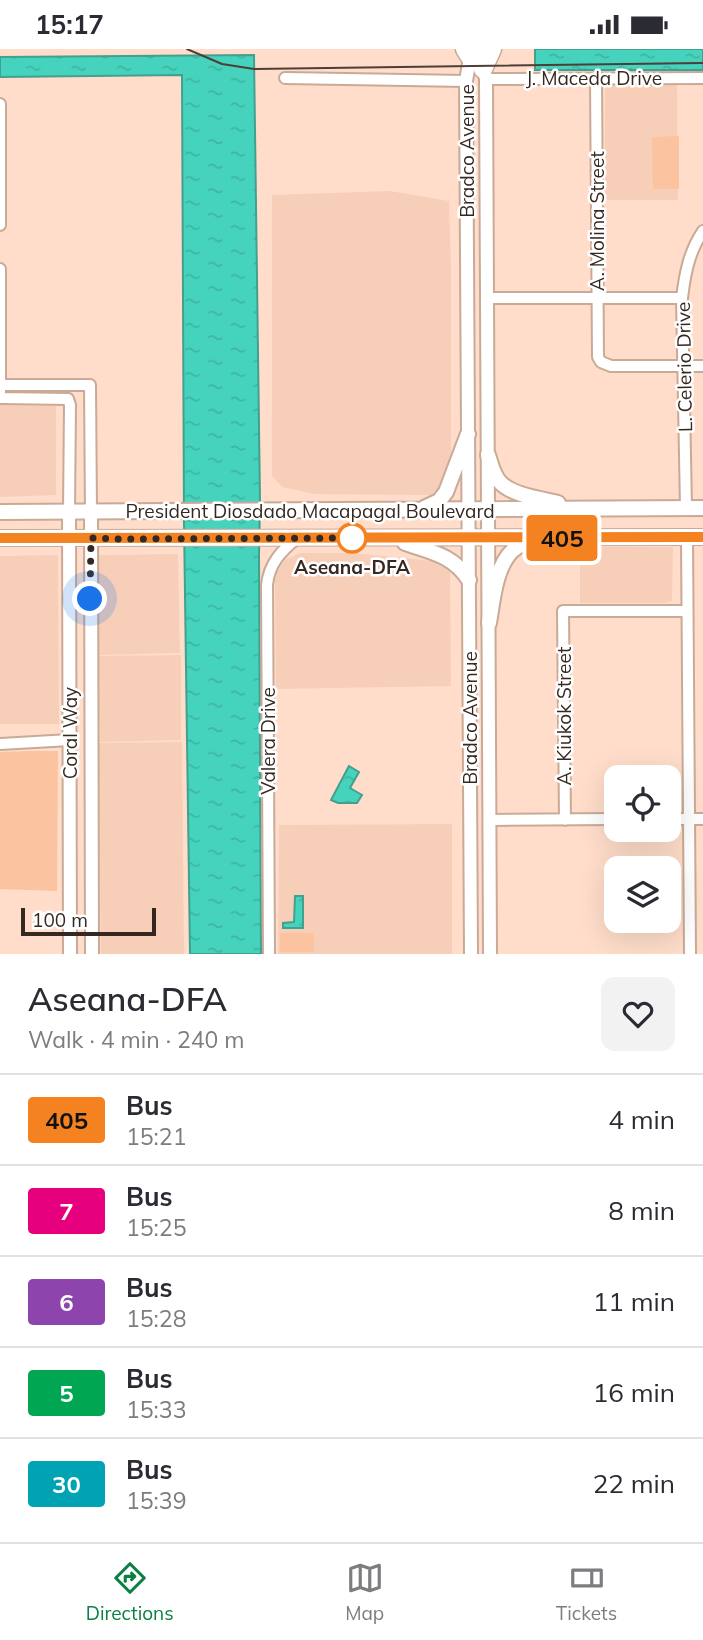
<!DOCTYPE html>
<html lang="en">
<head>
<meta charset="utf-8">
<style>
  body { margin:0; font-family:Mulish,sans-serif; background:#f2f2f3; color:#2b2b33; height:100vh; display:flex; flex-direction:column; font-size:26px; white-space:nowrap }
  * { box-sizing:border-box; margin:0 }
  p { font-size:23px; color:#7c7c81 }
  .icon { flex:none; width:38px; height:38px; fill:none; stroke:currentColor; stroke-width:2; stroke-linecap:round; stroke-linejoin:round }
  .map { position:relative; height:905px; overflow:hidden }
  .side { display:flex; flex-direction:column; background:#fff; flex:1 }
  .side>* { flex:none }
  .badge { padding:0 14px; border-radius:5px; font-size:24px; line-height:46px }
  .fabs { position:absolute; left:604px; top:716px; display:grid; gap:14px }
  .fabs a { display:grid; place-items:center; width:77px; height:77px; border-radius:14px; background:#fff; box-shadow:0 7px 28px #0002; font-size:35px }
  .scale { position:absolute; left:21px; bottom:18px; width:135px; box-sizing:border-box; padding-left:7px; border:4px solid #342821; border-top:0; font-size:19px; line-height:24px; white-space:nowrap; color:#342821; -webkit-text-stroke:5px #fff; paint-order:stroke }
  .you { position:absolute; width:35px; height:35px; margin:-18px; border:5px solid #fff; border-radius:50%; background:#1a73e8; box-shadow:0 0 0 10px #1a73e833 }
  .map>.badge { position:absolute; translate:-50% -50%; box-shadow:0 0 0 4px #fff }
  .round { display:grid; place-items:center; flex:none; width:74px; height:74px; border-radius:14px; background:#f2f2f3 }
  .head { display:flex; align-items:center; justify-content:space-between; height:119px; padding:0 28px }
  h1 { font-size:33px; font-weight:600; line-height:52px }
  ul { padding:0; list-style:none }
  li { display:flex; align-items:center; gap:21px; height:91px; padding:0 28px; border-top:2px solid #e1e1e2 }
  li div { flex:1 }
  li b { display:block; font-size:26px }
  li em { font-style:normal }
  li .badge { min-width:77px; font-weight:700; text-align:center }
  .status { display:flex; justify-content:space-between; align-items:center; height:49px; padding:0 35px; background:#fff; direction:ltr }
  .status svg { height:19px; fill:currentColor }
  .menu { display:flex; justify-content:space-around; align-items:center; height:98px; border-top:2px solid #e1e1e2; background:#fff; font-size:19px; color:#7c7c81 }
  .menu a { display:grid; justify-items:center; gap:4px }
  .menu .current { color:#0b8043 }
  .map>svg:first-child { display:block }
</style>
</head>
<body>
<div class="status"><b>15:17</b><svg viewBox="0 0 49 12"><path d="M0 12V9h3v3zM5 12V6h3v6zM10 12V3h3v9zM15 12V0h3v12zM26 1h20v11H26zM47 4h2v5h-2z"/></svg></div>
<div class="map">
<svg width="703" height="905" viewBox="0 0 703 905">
  <defs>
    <pattern id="water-ripples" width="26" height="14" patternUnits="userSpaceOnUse" patternTransform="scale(1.75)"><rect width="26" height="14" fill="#46d3bd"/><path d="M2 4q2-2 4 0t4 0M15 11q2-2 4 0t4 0" fill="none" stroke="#3eb5a2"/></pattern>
  </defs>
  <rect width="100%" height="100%" fill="#ffddca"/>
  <path fill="#f7cfb8" d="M677,36l1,115h-73v-114z
    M390,142l59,10 2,67v195l-7,19 -6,10 -8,3 -116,-1 -32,-7 -10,-11v-281z
    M0,356l56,1v89l-56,2z
    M580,498h93l-1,54 -7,2h-85z
    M300,504h50l65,6 16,2 17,8 2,4 1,113 -175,3 -1,-109 2,-8 8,-12z
    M178,505l2,99 -81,2 -1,-96 1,-4z
    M58,506l1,169h-59v-168z
    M181,606v85l-81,2 -2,-86z
    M182,693l2,212h-83l-3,-211z
    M452,775v130h-174l1,-129z"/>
  <path fill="#fcc3a1" d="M679,87v53h-26l-1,-52z
    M27,702h31l-1,140 -57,-2v-137z
    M280,884h34v19h-34z"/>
  <path fill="url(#water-ripples)" stroke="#41a08e" stroke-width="2" d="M535,0h168v21h-168z
    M254,6l6,447 -1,53 2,399h-71l-6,-431 -2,-448 -182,2v-20z
    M349,717l10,6 -9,16 12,7 -5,8h-19l-7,-3z
    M295,847h8v32h-20v-5l11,-1z"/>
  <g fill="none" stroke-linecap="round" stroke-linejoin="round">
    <defs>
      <path id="minor" d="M285,29l181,3
        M596,29l2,279 3,5 10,4h92
        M486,30l217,-1
        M0,55v121
        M0,220v123
        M487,249h195
        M0,336h90l1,127
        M0,349l68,1 2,6 -1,107
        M686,459l-4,-210c3,-25 7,-46 21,-67
        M687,488l3,417
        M0,695l70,-4
        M668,770h35
        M489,771l127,-1
        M565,771l-2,-209h124
        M269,905l-2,-369c2,-21 14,-34 30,-47"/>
      <path id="tertiary" d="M69,463l1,442
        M91,463l1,442
        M471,905l-5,-873 5,-29 4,-3 4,3 7,27 4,875"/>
      <path id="secondary" d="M488,406c3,9 5,19 11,26 11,14 42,18 59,22
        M424,459l15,-7 7,-9 22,-58
        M0,463l703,-4
        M0,489l703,-1
        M405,494c26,9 48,12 64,37
        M489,574c4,-23 6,-56 24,-73 6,-5 12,-8 19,-11"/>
      <path id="trunk" d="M465,0l5,8
        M483,20l9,-20"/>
    </defs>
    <use href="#minor" stroke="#c9aa97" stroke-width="14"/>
    <use href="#tertiary" stroke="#c9aa97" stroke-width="16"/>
    <use href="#secondary" stroke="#c9aa97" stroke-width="18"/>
    <use href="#trunk" stroke="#c9aa97" stroke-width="21"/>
    <use href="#minor" stroke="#fff" stroke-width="10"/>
    <use href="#tertiary" stroke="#fff" stroke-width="12"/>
    <use href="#secondary" stroke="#fff" stroke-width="14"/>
    <use href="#trunk" stroke="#fff" stroke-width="18"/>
    <path stroke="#4d3e36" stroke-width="2" d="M187,0l35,15 32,5 449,-6"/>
  </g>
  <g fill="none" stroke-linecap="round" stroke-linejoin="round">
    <defs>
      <path id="line" d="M0,489l703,-1"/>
    </defs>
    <use href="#line" stroke="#fff" stroke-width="16"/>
    <use href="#line" stroke="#f58220" stroke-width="10"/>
    <path stroke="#342821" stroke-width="7" stroke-dasharray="0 12.6" d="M90,550l1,-61 25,1 238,-1h-2"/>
  </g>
  <circle fill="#fff" stroke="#f58220" stroke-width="3.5" cx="352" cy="489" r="14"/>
  <g text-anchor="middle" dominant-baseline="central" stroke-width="5" stroke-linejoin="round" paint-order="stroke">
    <g font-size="19" fill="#342821" stroke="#fff">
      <text x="594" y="29">J. Maceda Drive</text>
      <text transform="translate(467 102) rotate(-90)">Bradco Avenue</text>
      <text transform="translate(597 172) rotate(-90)">A. Molina Street</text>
      <text transform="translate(684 318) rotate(-91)">L. Celerio Drive</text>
      <text x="310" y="462">President Diosdado Macapagal Boulevard</text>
      <text transform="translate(564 667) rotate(-90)">A. Kiukok Street</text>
      <text transform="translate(470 669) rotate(-90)">Bradco Avenue</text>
      <text transform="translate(70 684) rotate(-90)">Coral Way</text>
      <text transform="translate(268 692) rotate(-90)">Valera Drive</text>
    </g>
    <g font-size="19" font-weight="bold" fill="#342821" stroke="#fff">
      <text x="352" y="518">Aseana-DFA</text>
    </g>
  </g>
</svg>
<div class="fabs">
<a><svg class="icon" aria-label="locate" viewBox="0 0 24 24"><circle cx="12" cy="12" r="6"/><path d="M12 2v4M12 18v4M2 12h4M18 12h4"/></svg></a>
<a><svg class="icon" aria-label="layers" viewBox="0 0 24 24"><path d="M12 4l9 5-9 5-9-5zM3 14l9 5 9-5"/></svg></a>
</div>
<div class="scale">100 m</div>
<div class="you" style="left:90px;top:550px"></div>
<b class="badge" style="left:562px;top:489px;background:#f58220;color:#111">405</b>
</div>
<section class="side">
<div class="head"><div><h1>Aseana-DFA</h1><p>Walk · 4 min · 240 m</p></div><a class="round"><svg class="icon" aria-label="heart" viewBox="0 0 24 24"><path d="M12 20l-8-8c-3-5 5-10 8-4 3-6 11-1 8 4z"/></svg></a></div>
<ul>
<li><span class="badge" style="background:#f58220;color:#111">405</span><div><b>Bus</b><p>15:21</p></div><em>4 min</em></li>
<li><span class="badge" style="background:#e6007e;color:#fff">7</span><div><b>Bus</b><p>15:25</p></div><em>8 min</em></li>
<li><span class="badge" style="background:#8e44ad;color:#fff">6</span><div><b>Bus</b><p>15:28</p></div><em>11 min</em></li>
<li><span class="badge" style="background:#00a651;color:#fff">5</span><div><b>Bus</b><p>15:33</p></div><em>16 min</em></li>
<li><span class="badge" style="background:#00a3b4;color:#fff">30</span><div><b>Bus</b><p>15:39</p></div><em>22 min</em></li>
</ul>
</section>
<nav class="menu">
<a class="current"><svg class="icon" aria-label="directions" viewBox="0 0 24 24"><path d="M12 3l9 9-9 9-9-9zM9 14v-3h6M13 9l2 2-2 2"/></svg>Directions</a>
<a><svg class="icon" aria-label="map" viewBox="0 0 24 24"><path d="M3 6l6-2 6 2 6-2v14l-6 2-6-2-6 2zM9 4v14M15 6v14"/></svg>Map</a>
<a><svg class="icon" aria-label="tickets" viewBox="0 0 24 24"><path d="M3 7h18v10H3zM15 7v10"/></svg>Tickets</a>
</nav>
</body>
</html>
